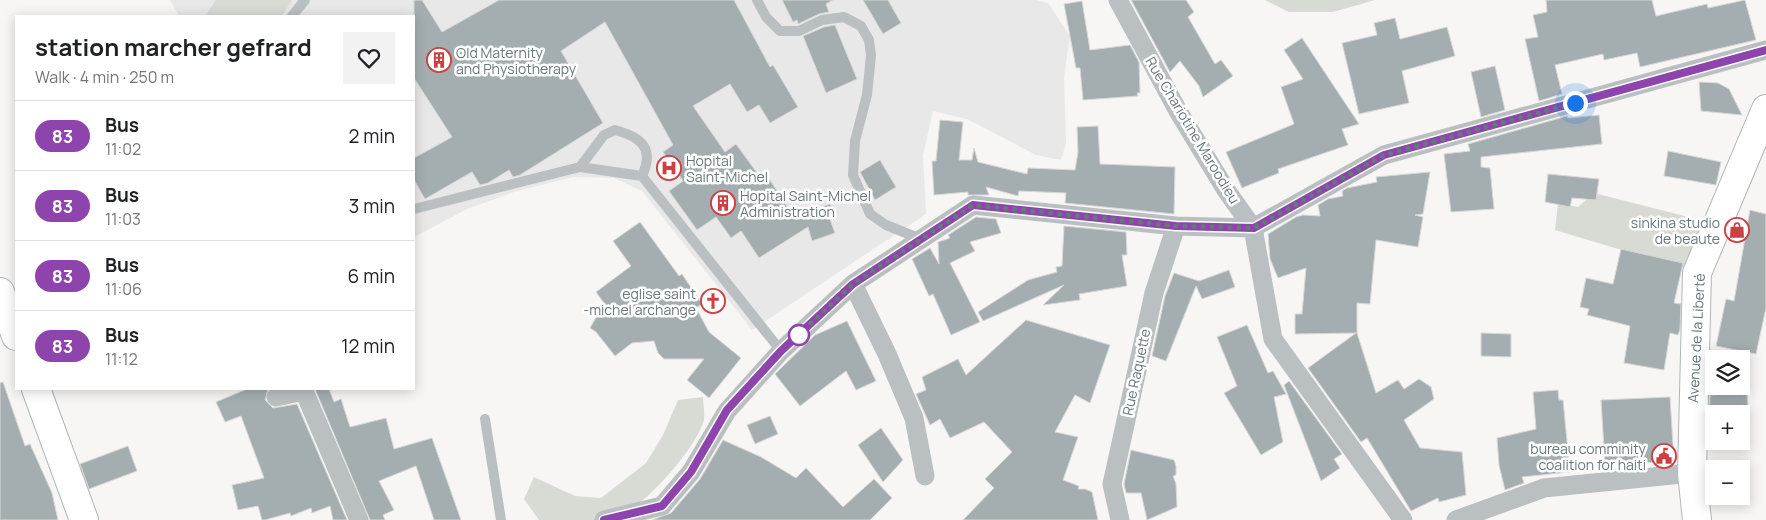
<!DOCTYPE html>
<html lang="en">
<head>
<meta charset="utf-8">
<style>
  body { margin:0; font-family:Manrope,sans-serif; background:#f2f2f2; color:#202124; height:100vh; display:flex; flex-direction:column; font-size:19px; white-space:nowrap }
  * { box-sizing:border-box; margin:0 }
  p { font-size:16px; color:#757577 }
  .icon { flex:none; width:28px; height:28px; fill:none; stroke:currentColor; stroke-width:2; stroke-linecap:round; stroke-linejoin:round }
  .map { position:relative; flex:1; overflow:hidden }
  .drawer { position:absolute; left:15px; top:15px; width:400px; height:375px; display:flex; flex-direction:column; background:#fff; border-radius:0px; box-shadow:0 2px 12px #0003 }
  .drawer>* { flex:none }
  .badge { padding:0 10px; border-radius:16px; font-size:18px; line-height:32px }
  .controls { position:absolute; left:1705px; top:350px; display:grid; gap:10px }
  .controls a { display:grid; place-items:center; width:45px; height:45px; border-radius:0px; background:#fff; box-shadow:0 2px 12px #0003; font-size:25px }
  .you { position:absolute; width:25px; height:25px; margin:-12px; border:4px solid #fff; border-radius:50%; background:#1a73e8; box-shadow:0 0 0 8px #1a73e833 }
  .map>.badge { position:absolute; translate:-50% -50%; box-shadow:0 0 0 2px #fff }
  .round { display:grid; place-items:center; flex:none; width:52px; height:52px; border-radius:0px; background:#f2f2f2 }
  .overview { display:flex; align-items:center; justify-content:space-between; height:85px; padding:0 20px }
  h1 { font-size:24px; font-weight:700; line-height:38px }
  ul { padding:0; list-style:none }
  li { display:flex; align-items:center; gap:15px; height:70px; padding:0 20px; border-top:1px solid #e0e0e0 }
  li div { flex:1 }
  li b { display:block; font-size:19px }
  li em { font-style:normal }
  li .badge { min-width:55px; font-weight:700; text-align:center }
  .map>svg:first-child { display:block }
</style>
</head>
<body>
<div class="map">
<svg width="1766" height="520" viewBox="0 0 1766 520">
  <rect width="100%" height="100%" fill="#f7f6f4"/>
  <path fill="#e7e8e7" d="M170,0h866l12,3 22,33 -6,41 2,66 -5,17 -25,-5 -69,-36 -34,-8 -10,44 3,59 -174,116 -110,-139 -28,-13 -41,-1 -59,15 -47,17 -51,27 -2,7v-227h-235z"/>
  <path fill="#d8dbd4" d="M216,0h76l-10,16h-77z
    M1265,0h110l-42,12h-44z
    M1594,193l118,30 -21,48 -136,-41 3,-27 20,4z
    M703,397c0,6 2,16 1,23 -7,28 -66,96 -96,100 -22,0 -47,0 -69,0l-15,-21 10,-22 41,19 26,2 45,-35 17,-28 15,-35z"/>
  <path fill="#a4aeb0" stroke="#d8d8d7" d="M414,0h8l20,32 57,-32h235l36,67 3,-2 25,42 -28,16 -11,-18 -12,7 -17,-28 -37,22 32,46 11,-8 27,37 5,-4 26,40 36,-13 3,6 -5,4 7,19 -23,8 -4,-14 -49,31 -18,-27 -10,7 -15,-21 -19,13 -28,-39 14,-10 -20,-29 10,-7 -68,-123 -44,29 42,72 -83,52 -7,2 -4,-7 -21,13 -8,2 -8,-13 -47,27 -11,-19v-22l38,-21 -38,-59z
    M782,0h51l-7,4 3,8 -10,2 -21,10 -1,-4 -4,2z
    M863,0h25l13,23 -18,11z
    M1131,0h55l8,12 -6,5 27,47 6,-4 12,16 -30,21 -4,-11 -19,-25 -10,11z
    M1546,0h106l4,16 51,-12 1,4 37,-8 11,40 -116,27 -3,-14 -33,7 -1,-6 -48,11 7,29 -23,7 -14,-62 13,-2 -5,-22 14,-3z
    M1082,1l8,49 40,-5 9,17 1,31h-3l1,3 -55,4 -3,-32h-4l-12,-64z
    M1395,18l5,21 47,-12 8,29 -53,15 7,32 -50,11 -17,-71 35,-8 -3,-12z
    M835,25l22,54 -31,14 -23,-57 21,-9z
    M1302,38l57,86 -17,5 6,16 -70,24 1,4 -37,15 -16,-36 68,-28 -13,-37 22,-8 -19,-29z
    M1495,66l10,44 -24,7 -10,-45z
    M1699,82l19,1 11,6 13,26 -41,-4z
    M1599,115l3,29 -121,13v10l9,1 4,41 -43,3 -7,-58 26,-3 -2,-7 99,-28 1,2z
    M940,120l23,2 -4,38h13l2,-12 4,14 49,12 1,-6 47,2 3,-18 -1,-25 21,-1 2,38 75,3 -1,47 -109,-11 1,-10 -47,-2 -1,5 -32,-9 3,8h-21v-3l-34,3 -2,-34h4z
    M1668,151l53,11 -5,23 -52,-9z
    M880,160l16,27 -21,13 -15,-28z
    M1430,172l-7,42 -8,1 8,2 -5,30 -42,-7 -6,64 -13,-1v30l19,60 22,-13 6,9 15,-10 12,8 3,12 -30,21 16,28 42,4 4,43 -27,7 -1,-4 -27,13 -44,-73 -6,4 -53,-74 48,-35 -61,1v-20h7l4,-46 -28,10 -8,-19 -2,-25 28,-17 7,-2 17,1 -2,-11 10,-6 15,-3 -1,-5 5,-3 30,-6 -1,-5z
    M1548,174l51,5 -3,21 -24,-2 -2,9 -25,-5z
    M1750,210l16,4v94l-10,46 -40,-8 10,-47 8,2z
    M976,217l20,2 5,14 -31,9 5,9 -25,12 30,59 -29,13 -18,-41 -4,2 -17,-37 18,-11 9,16 -1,-22 12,-4 -2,-3z
    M640,222l39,54 3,-2 20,30 -6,4 13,24 32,26 -32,40 -22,-18 17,-21h-40l-6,-6 -4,-12 -22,2 -17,13 -19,-24 -6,-4 14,-25 -8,-11 35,-26 -18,-25z
    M1064,226l62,6 1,23h-5l5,31 -48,8 1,6 -37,5 21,-20 -81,36 -5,-9 50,-32 29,-8 -1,-5 6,-1z
    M1621,249l62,14 -9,40 7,1 -1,25 -2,6 -8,-2 -6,37 -40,-7 6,-37 -43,-11 2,-6 -9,-2 6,-29 27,6z
    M1229,270l6,17 -33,12 -6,-13 -30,75 -14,-5 13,-60 9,-23 25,8z
    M1026,320l84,25 -20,58 -15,-8 -20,37 23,5 -15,43 16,6 -1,3h7l7,3 6,28h-135l31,-32 -9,-9 27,-27 -28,-30 -34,16 -10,-19 -10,6 -14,-31 10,-4 -4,-13 36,-18 8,16z
    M847,321l29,60 -20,9 -10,-19 -46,35 -25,-32 40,-39z
    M1247,325l21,48 5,-2 13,23 -12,3 9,45 -22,13 -37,-62 13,-7 -20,-49z
    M1481,333l30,1v23l-30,-1z
    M1289,381l53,73 -8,5 6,9 -19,13 -37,-96z
    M3,382l22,64 5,-2 22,49 6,27h-58v-137z
    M247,389h21l-3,11 8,8 24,-4 50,116h-14l-3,-14 -18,7 -1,-5 -20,8 -1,-3 -25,7h-3l-4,-14 -20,4 -6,-25 32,-7 -23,-62 -16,6 -9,-20z
    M315,389h14l5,13 7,-3 9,28 36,-9 8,31 38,-11 29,82h-27l-18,-54 -37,15 15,29 -11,5 2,5h-15z
    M1558,390l1,10h4l7,72 -48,5 2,6 -19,7 -6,-25 -2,-27 39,-9 -3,-37z
    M1747,393l2,24h-8v-3h-27v4l-5,1 1,-24z
    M1670,397l4,64 -69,4 -4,-65z
    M770,416l8,18 -23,10 -8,-19z
    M881,428l22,32 -20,22 -25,-37z
    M723,440l38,17 35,21 10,-10 37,39 31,-28 18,19 -22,22h-218l19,-7 29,-34z
    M128,446l9,25 -48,18 -9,-25z
    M1131,450l43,10 2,6v9l-3,1 3,8 1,23 -30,13 -6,-27h-15l-2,-9z"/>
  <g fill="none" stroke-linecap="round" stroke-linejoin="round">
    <defs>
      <path id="secondary" d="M0,292l16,44
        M36,389l48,131"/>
      <path id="primary" d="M1697,520l-5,-47 5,-200 69,-164"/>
    </defs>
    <use href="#secondary" stroke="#afb6b8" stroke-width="30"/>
    <use href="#primary" stroke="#b0b6b7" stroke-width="30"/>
    <path stroke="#bac0c1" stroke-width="10" d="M757,0l9,17 14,14h19l23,-11 22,-3 17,9 8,14 2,15 -4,40 -12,46 -2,34 17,39 16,11 35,14
      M292,16l13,-16
      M580,167l24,-32 11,-5c26,7 40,18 27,46
      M414,209l166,-42 62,9 139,175
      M485,419l16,101"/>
    <path stroke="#bac0c1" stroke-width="19" d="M1118,0l60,111 48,79 27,38 20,111 130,181
      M853,284l34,70 27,64 11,58
      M276,397l28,-6 55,129
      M604,520l58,-14 29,-34 36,-61 54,-60 72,-67 120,-79 203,21 77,2 131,-73 382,-105
      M1120,520l-8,-36 42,-191 22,-67
      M1456,520l88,-32 148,-15"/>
    <use href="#secondary" stroke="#fff" stroke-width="28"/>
    <use href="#primary" stroke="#fff" stroke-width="28"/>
  </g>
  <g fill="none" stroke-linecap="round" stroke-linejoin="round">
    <defs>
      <path id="line" d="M604,520l58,-14 29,-34 36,-62 54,-59 72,-67 120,-79 203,21 78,2 130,-73 382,-105"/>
    </defs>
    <use href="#line" stroke="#fff" stroke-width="11"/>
    <use href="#line" stroke="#8e44ad" stroke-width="8"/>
    <path stroke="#66787b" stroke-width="5" stroke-dasharray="0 9" d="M799,335l-4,3 58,-54 120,-79 203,21 78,2 130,-73 191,-52"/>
  </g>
  <defs>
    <symbol id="building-ring" viewBox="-11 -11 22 22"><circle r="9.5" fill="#fff" stroke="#cc3f43" stroke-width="1.5"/><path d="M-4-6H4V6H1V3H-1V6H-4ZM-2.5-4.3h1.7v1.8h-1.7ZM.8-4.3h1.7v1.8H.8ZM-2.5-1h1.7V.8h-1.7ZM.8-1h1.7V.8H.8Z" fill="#cc3f43"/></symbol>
    <symbol id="hospital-ring" viewBox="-11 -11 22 22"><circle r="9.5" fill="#fff" stroke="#cc3f43" stroke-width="1.5"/><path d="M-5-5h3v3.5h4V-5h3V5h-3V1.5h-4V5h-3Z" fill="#cc3f43"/></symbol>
    <symbol id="shop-ring" viewBox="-11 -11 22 22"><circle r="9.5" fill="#fff" stroke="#cc3f43" stroke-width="1.5"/><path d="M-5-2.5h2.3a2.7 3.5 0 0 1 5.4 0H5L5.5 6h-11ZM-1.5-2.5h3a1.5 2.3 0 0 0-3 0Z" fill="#cc3f43"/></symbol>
    <symbol id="church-ring" viewBox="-11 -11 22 22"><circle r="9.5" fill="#fff" stroke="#cc3f43" stroke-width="1.5"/><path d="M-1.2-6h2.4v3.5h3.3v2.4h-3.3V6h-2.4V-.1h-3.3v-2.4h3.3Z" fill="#cc3f43"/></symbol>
    <symbol id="civic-ring" viewBox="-11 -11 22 22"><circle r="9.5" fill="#fff" stroke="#cc3f43" stroke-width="1.5"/><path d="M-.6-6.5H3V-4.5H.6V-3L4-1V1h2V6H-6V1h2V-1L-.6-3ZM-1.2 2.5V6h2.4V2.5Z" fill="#cc3f43"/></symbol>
  </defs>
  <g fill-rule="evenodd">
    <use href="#building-ring" x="425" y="46" width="28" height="28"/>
    <use href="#hospital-ring" x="655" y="154" width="28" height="28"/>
    <use href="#building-ring" x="709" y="189" width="28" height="28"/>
    <use href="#shop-ring" x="1723" y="216" width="28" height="28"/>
    <use href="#church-ring" x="699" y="287" width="28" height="28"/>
    <use href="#civic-ring" x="1650" y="442" width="28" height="28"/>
  </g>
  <circle fill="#fff" stroke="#8e44ad" stroke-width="2.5" cx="799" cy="335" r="10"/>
  <g text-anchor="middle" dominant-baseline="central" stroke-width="5" stroke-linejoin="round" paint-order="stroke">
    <g font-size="14" fill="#66787b" stroke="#fff" text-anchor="start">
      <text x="456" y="52">Old Maternity<tspan x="456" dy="16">and Physiotherapy</tspan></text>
      <text x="686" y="160">Hopital<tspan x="686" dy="16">Saint-Michel</tspan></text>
      <text x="740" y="195">Hopital Saint-Michel<tspan x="740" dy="16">Administration</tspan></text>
      <text x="1720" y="222" text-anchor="end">sinkina studio<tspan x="1720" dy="16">de beaute</tspan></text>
      <text x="696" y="293" text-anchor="end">eglise saint<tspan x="696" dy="16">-michel archange</tspan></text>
      <text x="1646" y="448" text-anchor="end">bureau comminity<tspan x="1646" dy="16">coalition for haiti</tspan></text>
    </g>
    <g font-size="14" fill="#66787b" stroke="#fff">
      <text transform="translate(1193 130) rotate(59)">Rue Chariotine Maroodieu</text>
      <text transform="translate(1696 338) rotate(-87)">Avenue de la Liberté</text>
      <text transform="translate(1136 372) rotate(-78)">Rue Raquette</text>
    </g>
  </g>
</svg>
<div class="controls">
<a><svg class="icon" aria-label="layers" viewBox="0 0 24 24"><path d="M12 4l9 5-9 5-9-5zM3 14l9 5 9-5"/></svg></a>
<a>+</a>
<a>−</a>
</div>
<div class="you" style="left:1575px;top:103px"></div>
<section class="drawer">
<div class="overview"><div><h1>station marcher gefrard</h1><p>Walk · 4 min · 250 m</p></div><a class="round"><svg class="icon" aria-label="heart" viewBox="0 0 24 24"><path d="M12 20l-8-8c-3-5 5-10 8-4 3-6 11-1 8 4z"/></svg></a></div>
<ul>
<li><span class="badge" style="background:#8e44ad;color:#fff">83</span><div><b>Bus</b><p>11:02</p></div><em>2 min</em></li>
<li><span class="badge" style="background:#8e44ad;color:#fff">83</span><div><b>Bus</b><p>11:03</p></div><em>3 min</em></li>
<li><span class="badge" style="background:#8e44ad;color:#fff">83</span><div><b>Bus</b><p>11:06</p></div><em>6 min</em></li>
<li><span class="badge" style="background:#8e44ad;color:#fff">83</span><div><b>Bus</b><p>11:12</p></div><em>12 min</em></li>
</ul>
</section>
</div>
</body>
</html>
